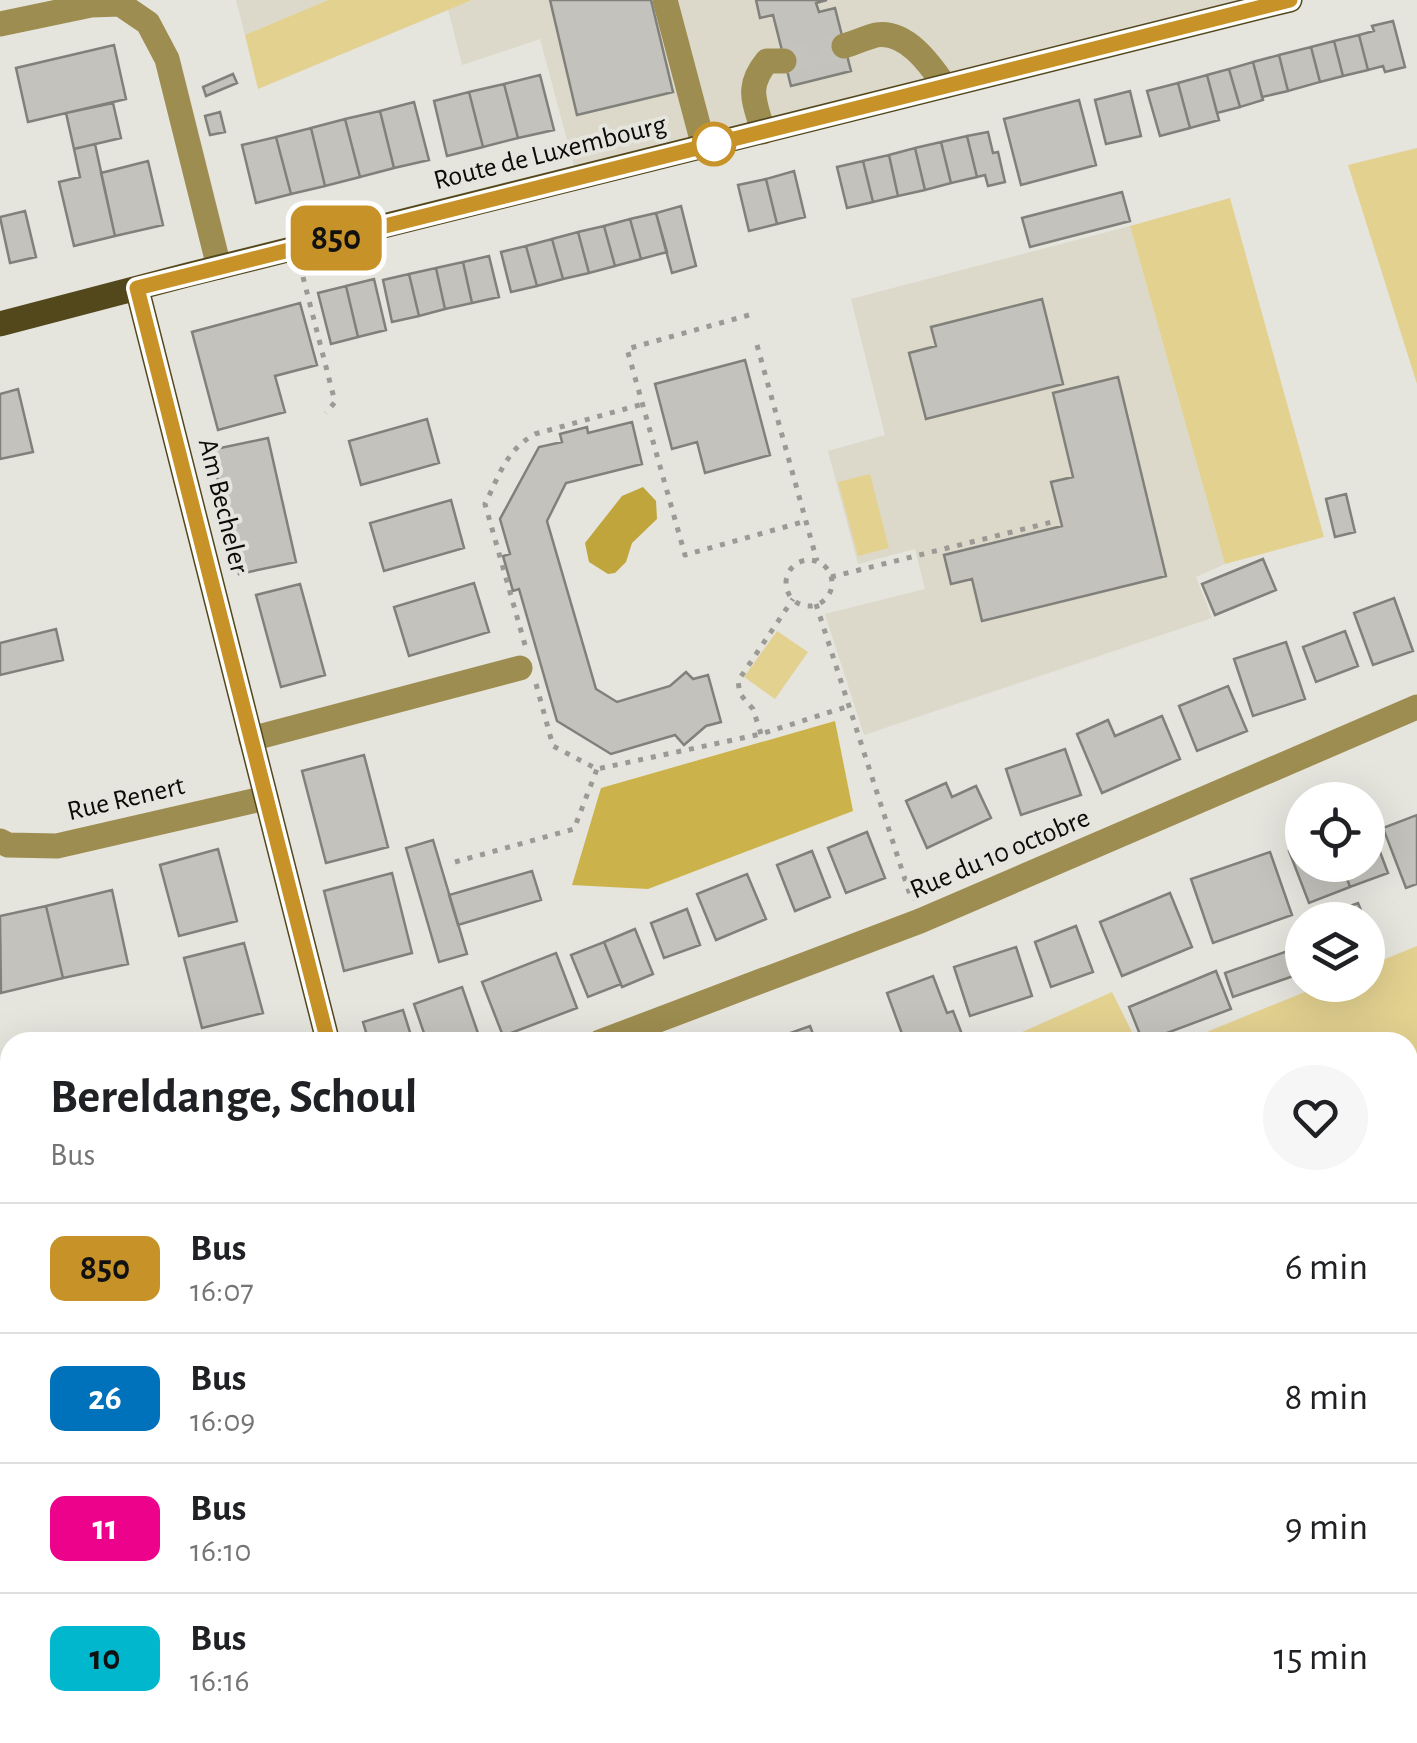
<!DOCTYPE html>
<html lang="en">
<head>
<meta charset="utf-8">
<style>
  body { margin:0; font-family:"Alegreya Sans",sans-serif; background:#f6f6f6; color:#202124; height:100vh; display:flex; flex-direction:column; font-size:38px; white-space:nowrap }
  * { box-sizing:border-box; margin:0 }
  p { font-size:32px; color:#757577 }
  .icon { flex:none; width:55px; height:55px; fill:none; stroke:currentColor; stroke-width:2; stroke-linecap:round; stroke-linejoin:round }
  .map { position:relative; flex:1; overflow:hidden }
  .side { position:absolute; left:0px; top:1032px; width:1418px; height:712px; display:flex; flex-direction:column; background:#fff; border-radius:30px 30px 0 0; box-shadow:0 10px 40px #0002 }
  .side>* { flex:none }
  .badge { padding:0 20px; border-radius:15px; font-size:35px; line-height:65px }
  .tools { position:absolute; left:1285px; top:782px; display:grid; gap:20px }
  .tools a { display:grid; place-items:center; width:100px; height:100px; border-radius:50%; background:#fff; box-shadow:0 10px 40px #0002; font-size:50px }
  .map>.badge { position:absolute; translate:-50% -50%; box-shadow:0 0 0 5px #fff }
  .round { display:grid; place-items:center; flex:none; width:105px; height:105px; border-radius:52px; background:#f6f6f6 }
  .overview { display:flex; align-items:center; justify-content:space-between; height:170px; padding:0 50px }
  h1 { font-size:48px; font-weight:600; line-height:75px }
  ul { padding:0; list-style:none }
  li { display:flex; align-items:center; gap:30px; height:130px; padding:0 50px; border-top:2px solid #e0e0e0 }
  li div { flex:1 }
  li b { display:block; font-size:38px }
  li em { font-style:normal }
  li .badge { min-width:110px; font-weight:700; text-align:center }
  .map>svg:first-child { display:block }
</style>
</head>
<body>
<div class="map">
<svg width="1417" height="1743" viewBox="0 0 1417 1743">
  <rect width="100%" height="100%" fill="#e5e4dd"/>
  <path fill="#dcd9cb" d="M236,0h92l-83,35z
    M472,0h818l-713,177 -37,-138 -78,26 -14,-56z
    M1130,226l95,338 -29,13 16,41 -348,117 -39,-121 100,-25 -10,-40 -57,15 -30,-113 57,-16 -34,-136z"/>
  <path fill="#e3d190" d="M328,0h144l-214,89 -13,-54z
    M1417,148v236l-69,-219z
    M1230,198l94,339 -99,27 -95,-338z
    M870,474l19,74 -31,8 -20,-74z
    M777,631l31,21 -33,47 -31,-22z
    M1417,946v295l-9,3v-202h-226l140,-57h46v-19z
    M1112,992l25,50h-137z
    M720,1735h138l3,8h-130z"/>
  <path fill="#ccb24a" d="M835,721l18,90 -205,78 -76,-4 29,-97z
    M84,1735h350l4,8h-386z"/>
  <path fill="#bfa53b" d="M643,487l13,14 1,18 -25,24 -6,19 -11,11 -7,1 -19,-12 -4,-19 37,-47z"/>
  <path fill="#c4c2bc" stroke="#81807a" stroke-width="2.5" d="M550,0h101l22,92 -96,23z
    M756,0h71l-11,3 3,9 16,-4 16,63 -60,15 -18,-71 -13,3z
    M1393,21l12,46 -20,5 -2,-6 -15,4 -9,-35 15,-4 -2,-5z
    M1359,35l9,35 -25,6 -9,-35z
    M1334,41l9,35 -23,6 -9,-35z
    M114,45l12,54 -98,23 -12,-54z
    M1311,47l9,35 -32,9 -9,-36z
    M1279,55l9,36 -26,6 -9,-35z
    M1253,62l10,38 -23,7 -11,-38z
    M1229,69l11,38 -23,6 -10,-38z
    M233,74l4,9 -31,13 -3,-9z
    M540,75l14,55 -36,8 -14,-54z
    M1207,75l12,45 -29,8 -12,-45z
    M1178,83l12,45 -30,8 -13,-45z
    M504,84l14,54 -35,9 -14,-55z
    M1130,91l11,45 -35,8 -11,-44z
    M469,92l14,55 -36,9 -13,-55z
    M1079,100l17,65 -75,20 -17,-66z
    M414,102l15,58 -35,8 -14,-57z
    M113,103l8,35 -47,11 -8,-36z
    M380,111l14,57 -34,9 -15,-58z
    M220,112l5,20 -15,3 -5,-19z
    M345,119l15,58 -35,9 -14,-58z
    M311,128l14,58 -34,8 -15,-57z
    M988,132l5,21 5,-1 7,30 -17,4 -3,-11 -8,2 -10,-41z
    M967,136l10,41 -26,6 -10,-41z
    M276,137l15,57 -35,9 -14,-58z
    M941,142l10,41 -26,7 -10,-42z
    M95,144l20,92 -41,10 -15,-64 21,-5 -6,-28z
    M915,148l10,42 -27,6 -9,-41z
    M889,155l9,41 -25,6 -10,-41z
    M148,161l15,64 -48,11 -14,-63z
    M863,161l10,41 -26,6 -10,-41z
    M794,171l11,46 -28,7 -11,-45z
    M766,179l11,45 -28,7 -11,-46z
    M1122,192l8,29 -100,26 -8,-29z
    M681,206l15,60 -24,7 -16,-60z
    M25,211l11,46 -26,6 -10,-46z
    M656,213l11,39 -26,7 -11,-40z
    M630,219l11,40 -26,7 -11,-40z
    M604,226l11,40 -26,7 -11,-41z
    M578,232l11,41 -26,6 -11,-40z
    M552,239l11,40 -26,7 -11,-40z
    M526,246l11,40 -26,6 -10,-40z
    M489,256l10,41 -27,6 -9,-41z
    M463,262l9,41 -27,6 -9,-41z
    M436,268l9,41 -26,7 -10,-42z
    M409,274l10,42 -27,6 -9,-42z
    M374,279l12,51 -28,7 -12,-51z
    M346,286l12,51 -27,7 -13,-51z
    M1042,299l21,85 -137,35 -17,-66 27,-7 -5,-19z
    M300,303l17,62 -42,11 10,36 -67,18 -26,-98z
    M745,360l25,95 -65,18 -8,-31 -25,7 -17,-65z
    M1118,377l48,199 -184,45 -10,-42 -21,5 -7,-29 118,-29 -11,-44 22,-5 -20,-84z
    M18,389l15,63 -33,7v-65z
    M427,419l12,44 -78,22 -12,-44z
    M632,422l10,42 -76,19 -19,38 49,168 21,13 53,-16 16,-14 7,7 15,-4 13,47 -15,4 -22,19 -9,-10 -64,19 -54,-33 -38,-132 -6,2 -10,-35 7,-2 -10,-35 39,-72 23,-5 -2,-8 27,-7 1,6z
    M268,438l28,124 -57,12 -28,-124z
    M1346,494l9,38 -20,5 -9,-38z
    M451,500l13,48 -80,23 -14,-48z
    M1263,559l13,31 -61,25 -13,-31z
    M474,583l15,49 -80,24 -15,-49z
    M300,584l25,91 -44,12 -25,-92z
    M1394,598l19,53 -40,14 -19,-52z
    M56,629l7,31 -63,15v-32z
    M1345,631l13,35 -42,16 -13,-35z
    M1286,642l19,57 -52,17 -19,-57z
    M1228,686l19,45 -50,20 -18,-45z
    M1162,716l18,43 -78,34 -25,-59 31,-14 7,16z
    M1065,749l16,46 -60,20 -15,-46z
    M364,755l24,92 -62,16 -24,-92z
    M946,783l6,14 24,-11 15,32 -64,30 -21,-47z
    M1417,815v69l-11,4 -23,-60z
    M1368,820l20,53 -38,14 -8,-22h26z
    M867,832l18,46 -39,15 -18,-45z
    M433,840l34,114 -28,8 -33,-114z
    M1302,846v19h40l8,22 -41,16 -20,-52z
    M218,849l19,72 -58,15 -19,-71z
    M812,851l18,46 -35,14 -18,-46z
    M1270,852l22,63 -79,28 -22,-64z
    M532,871l9,29 -83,25 -9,-30z
    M392,873l20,80 -68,18 -20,-80z
    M747,874l19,45 -50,21 -19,-46z
    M112,890l16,74 -65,14 -17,-72z
    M1170,893l22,54 -70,29 -22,-54z
    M1358,903l7,17h-34l-3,-6z
    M46,906l17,72 -62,15 -1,-77z
    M687,909l13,36 -36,13 -13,-35z
    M1076,926l17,46 -42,15 -16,-45z
    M635,929l18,45 -31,13 -18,-45z
    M604,942l17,42 -33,13 -17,-42z
    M244,943l19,70 -61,15 -18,-70z
    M1302,946v27l-69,24 -8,-24z
    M1016,947l16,49 -62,20 -16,-49z
    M556,953l21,55 -74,28 -21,-54z
    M1216,971l15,38 -88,33 -14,-35z
    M933,976l14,37 6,-2 12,31h-60l-18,-49z
    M462,987l19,55h-46l-1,-2 -7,2 -13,-38z
    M403,1010l10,32h-44l-6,-20z
    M810,1026l6,16h-51z
    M0,1154l10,55v13l-10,1z
    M10,1309v44l-10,3v-44z
    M1417,1442v50l-9,4v-50z
    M1417,1624v38l-9,-19v-15z
    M538,1735h33l5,8h-51z
    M1174,1735h52l5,8h-52z
    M1276,1735h66l-14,8h-47z"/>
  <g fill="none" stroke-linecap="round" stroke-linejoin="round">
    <path stroke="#c4c3bd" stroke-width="25" stroke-dasharray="25 12" stroke-linecap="butt" d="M784,61l60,-15"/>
    <path stroke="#9b9a94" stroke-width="5" stroke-dasharray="5 8" stroke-linecap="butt" d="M303,277l32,125 -9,11
      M749,315l-122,34 58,206 121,-34
      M757,345l60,216
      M786 583a23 23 0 1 1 46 0a23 23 0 1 1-46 0Z
      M831,577l225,-56
      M816,604l96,297
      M525,645l-40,-141c14,-28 21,-54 50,-70l108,-30
      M536,684l17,62 44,23 164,-35 88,-28
      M761,734l-8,-25 -13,-15 -2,-13 55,-82
      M455,862l119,-33 23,-60"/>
    <path stroke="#9e8d50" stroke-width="25" d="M665,0l39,147
      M0,24l91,-19 29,-1 28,19 19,36 52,208
      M844,46c10,-3 21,-8 32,-11 30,-5 54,29 69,51
      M763,132c-8,-31 -18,-44 4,-71h17
      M251,739l269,-71
      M0,841l8,4 49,1 209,-48
      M600,1042l320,-121 497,-214
      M0,1259l10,-3
      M1408,1573l9,-3
      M1073,1743l9,-8"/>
    <path stroke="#53481c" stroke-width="25" d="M137,288l191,754
      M0,324l187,-49 1103,-275
      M688,1735l10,8"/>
  </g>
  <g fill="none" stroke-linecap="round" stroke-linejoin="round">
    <defs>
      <path id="line" d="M328,1042l-191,-754 1153,-288"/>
    </defs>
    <use href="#line" stroke="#fff" stroke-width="22"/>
    <use href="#line" stroke="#c79227" stroke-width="15"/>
  </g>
  <circle fill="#fff" stroke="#c79227" stroke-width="5" cx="714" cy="144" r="20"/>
  <g text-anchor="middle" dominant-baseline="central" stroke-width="8" stroke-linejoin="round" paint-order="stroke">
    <g font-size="28" fill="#0c0b09" stroke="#e5e4dd">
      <text transform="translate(550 153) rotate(-14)">Route de Luxembourg</text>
      <text transform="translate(223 506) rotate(76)">Am Becheler</text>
      <text transform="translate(126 799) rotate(-13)">Rue Renert</text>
      <text transform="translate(1000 854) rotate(-23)">Rue du 10 octobre</text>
    </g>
  </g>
</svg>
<div class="tools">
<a><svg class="icon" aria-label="locate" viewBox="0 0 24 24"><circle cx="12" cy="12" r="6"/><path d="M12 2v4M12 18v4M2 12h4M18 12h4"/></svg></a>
<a><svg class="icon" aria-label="layers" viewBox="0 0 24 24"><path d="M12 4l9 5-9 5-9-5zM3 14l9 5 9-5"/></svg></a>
</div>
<b class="badge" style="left:336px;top:238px;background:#c79227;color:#111">850</b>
<section class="side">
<div class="overview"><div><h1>Bereldange, Schoul</h1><p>Bus</p></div><a class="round"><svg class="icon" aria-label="heart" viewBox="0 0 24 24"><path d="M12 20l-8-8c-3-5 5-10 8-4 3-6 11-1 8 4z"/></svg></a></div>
<ul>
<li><span class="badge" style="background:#c79227;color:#111">850</span><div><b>Bus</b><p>16:07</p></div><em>6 min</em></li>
<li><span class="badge" style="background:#0072bc;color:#fff">26</span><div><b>Bus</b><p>16:09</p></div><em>8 min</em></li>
<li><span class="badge" style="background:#ed028c;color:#fff">11</span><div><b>Bus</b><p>16:10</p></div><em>9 min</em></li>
<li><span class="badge" style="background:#00b7ce;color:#111">10</span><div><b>Bus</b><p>16:16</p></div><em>15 min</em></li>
</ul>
</section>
</div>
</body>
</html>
